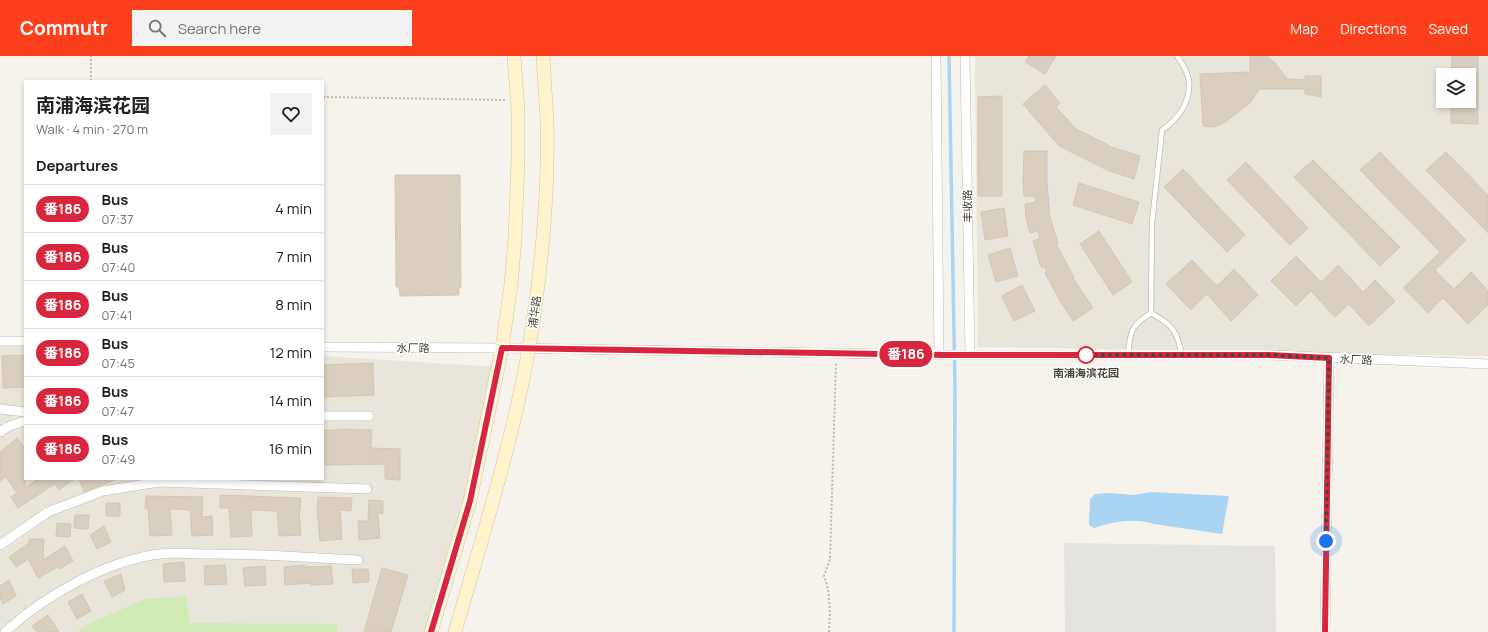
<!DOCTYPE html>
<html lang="en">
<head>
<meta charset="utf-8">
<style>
  body { margin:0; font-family:Manrope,"Noto Sans SC",sans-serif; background:#f2f2f2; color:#202124; height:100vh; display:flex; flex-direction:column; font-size:15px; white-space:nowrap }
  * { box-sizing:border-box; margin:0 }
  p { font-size:13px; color:#757577 }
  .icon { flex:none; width:22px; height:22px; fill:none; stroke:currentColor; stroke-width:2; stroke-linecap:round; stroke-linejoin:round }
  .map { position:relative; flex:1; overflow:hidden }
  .details { position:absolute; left:24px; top:24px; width:300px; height:400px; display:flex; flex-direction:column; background:#fff; border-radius:0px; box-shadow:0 2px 6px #0003 }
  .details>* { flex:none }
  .badge { padding:0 8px; border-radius:13px; font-size:14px; line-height:26px }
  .fabs { position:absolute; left:1436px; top:12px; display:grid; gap:8px }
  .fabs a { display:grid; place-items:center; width:40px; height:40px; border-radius:0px; background:#fff; box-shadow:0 2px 6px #0003; font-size:20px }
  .you { position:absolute; width:20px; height:20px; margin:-10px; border:3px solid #fff; border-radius:50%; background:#1a73e8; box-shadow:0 0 0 6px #1a73e833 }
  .map>.badge { position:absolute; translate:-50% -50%; box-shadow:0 0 0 2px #fff }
  h2 { padding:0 12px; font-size:15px; line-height:36px }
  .round { display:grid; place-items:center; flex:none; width:42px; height:42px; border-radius:0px; background:#f2f2f2 }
  .summary { display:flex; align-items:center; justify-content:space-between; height:68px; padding:0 12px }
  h1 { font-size:19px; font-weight:700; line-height:30px }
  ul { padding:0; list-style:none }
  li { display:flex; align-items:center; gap:12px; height:48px; padding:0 12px; border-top:1px solid #e0e0e0 }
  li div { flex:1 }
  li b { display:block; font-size:15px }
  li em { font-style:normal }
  li .badge { min-width:44px; font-weight:700; text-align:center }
  header { display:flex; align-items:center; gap:24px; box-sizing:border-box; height:56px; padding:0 20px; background:#fc3f1d; color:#fff }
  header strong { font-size:19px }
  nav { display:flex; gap:22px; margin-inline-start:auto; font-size:14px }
  .search { width:280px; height:36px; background:#f2f2f2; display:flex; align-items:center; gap:10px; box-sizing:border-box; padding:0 14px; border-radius:0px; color:#757577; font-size:15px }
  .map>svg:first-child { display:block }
</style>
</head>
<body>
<header>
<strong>Commutr</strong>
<div class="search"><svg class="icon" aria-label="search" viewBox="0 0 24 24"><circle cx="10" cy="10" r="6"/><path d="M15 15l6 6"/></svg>Search here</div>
<nav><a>Map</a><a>Directions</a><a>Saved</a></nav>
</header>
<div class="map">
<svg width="1488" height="576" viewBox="0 0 1488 576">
  <rect width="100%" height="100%" fill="#f6f3ec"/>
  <path fill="#eae5da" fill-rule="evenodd" d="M975,0h513v300l-510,-9zM1443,19h26v26h-26z
    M0,284h25v139h298v-123l175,11 -19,95 -51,170h-428z"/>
  <path fill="#d2eab5" d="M186,540l4,27 147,1v8h-260l11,-8 57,-25z"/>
  <path fill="#e5e3e0" d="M1064,487l211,3 1,86h-211z"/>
  <path fill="#a9d4f2" d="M1151,436l78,4 -7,38 -68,-10c-20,-6 -40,-3 -60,4l-5,-3 1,-26 5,-5 14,-1 25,2z"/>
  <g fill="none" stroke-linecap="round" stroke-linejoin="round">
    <path stroke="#a9d4f2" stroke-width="3.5" d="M949,0l6,332 -1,244"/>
  </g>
  <path fill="#d8cfc1" stroke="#d3c7b4" d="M1029,0h27l-11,18 -20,-12z
    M1250,0h17l8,7 12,16 18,1v-4h16v21l-16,-3v-5h-46l-8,13 -24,19 -12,6 -12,-1 -3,-52 50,-2z
    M1452,0h26v68l-27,-1v-22h18v-26h-18z
    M1045,29l15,18 -4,4 20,22 32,16v1l32,10 -6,23 -27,-9 -48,-24 -36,-42z
    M1002,40v100h-24v-99z
    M1024,95h23v32l3,34 8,26 -2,1 18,33 -1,1 20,30 -20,13 -14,-22 -14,-26 2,-1 -2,-5 -3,1 -2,-4 -7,-23 7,-3 -2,-7 -8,2 -4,-14 -1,-15 11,-2 -1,-5 -11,-1 -1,-14z
    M1380,96l86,88 -31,30 19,19 17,-17 17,19v14l-20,19 -25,-26 -15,15 -25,-25 37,-36 -80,-82z
    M1446,96l42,43v38l-62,-63z
    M1313,104l87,87 -20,19 -86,-89z
    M1246,106l62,66 -18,17 -63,-65z
    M1183,113l62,66 -18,17 -63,-65z
    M395,119h65l1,112h-2v8l-59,1 -1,-9h-3z
    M1079,127l60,19 -7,22 -59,-19z
    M1004,152l4,28 -23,4 -4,-28z
    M1099,175l33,51 -19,13 -33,-51z
    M1010,192l8,28 -22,6 -8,-27z
    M1296,200l25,26 17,-17 25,27 12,-12 20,21 -26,25 -20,-22 -14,13 -24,-26 -15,15 -25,-25z
    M1192,204l25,26 17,-17 24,26 -27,26 -24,-27 -16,16 -25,-26z
    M1022,229l13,26 -21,10 -12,-25z
    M25,299v32l-22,1 -1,-32z
    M373,307l1,32 -51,2v-32z
    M338,373l34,1 -1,18 29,1v31l-15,-1v-15l-62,1v-35h15z
    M17,382l8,10v40l13,-9h36l-15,11 -4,-6 -37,24 -7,-11 6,-4 -11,-16 -6,4v-29z
    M79,423h38l-33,13z
    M220,439l81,3 -1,13h-1l2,24 -22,1 -2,-25 -26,-1 1,26 -21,1 -2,-29h-9z
    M146,440l57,1 -1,20 10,-1 1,19 -21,1 -2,-26 -20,-1 2,26 -22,1 -2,-27h-3z
    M318,441l34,1 -1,13 -11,-1 2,29 -22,2 -3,-31z
    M369,444l14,1v13l-5,-1 2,25 -21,2 -1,-19h10z
    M106,447h14v13h-14z
    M75,459h14l-1,14 -14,-1z
    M57,467l14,1 -1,13 -14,-1z
    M104,470l7,16 -14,7 -7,-14z
    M29,483h15l-1,21 22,-14 8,15 -14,8 -1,-2 -20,11 -10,-19 -12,8 -7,-10 20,-14z
    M184,506l1,19 -21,1 -1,-18z
    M225,509l2,19 -22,1 -1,-19z
    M305,509v2l26,-1 2,18 -22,1v-2l-26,2 -1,-18z
    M265,510l1,19 -21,1 -2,-18z
    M382,512l26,7 -17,57h-27z
    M352,513h16l1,13 -16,1z
    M121,518l4,16 -13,7 -8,-16z
    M9,524l7,16 -13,8 -3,-6v-12z
    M82,538l9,17 -14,8 -9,-17z
    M48,559l11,17h-22l-5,-6z"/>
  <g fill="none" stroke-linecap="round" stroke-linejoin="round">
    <defs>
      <path id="service" d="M1151,257c22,12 26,18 31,42
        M1128,299c2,-23 3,-30 23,-42l1,-90 10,-93c16,-11 29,-28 27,-49 -1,-8 -7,-18 -12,-25"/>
      <path id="minor" d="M936,0l3,299
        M965,0l5,299
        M0,285h25
        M323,291l179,1 444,7h322l220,9
        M0,353l25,3
        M323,360h46
        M0,376l9,-6 16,-5
        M0,489l48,-33 55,-21 56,-9 208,7
        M5,576c39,-36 101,-71 154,-78 15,-2 31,0 45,0 52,-1 103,4 154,6
        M1325,576l4,-274"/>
      <path id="secondary" d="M431,576l39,-131 32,-153 9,-63 4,-47 3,-77v-51l-4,-54
        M455,576c27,-94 57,-188 74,-284 12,-74 20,-151 18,-226 -1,-22 -3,-44 -4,-66"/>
    </defs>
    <use href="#service" stroke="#c2bbae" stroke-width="6"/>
    <use href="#minor" stroke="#c2bbae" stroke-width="10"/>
    <use href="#secondary" stroke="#d6c79b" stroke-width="14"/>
    <path stroke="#c4b79f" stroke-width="2" stroke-dasharray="2 2" stroke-linecap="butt" d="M91,25v-25
      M323,41l183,3
      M829,576c1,-19 2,-38 -5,-56l6,-17 6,-197"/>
    <use href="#service" stroke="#fff" stroke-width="4.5"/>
    <use href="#minor" stroke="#fff" stroke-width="9"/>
    <use href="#secondary" stroke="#fff3cd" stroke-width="13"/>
  </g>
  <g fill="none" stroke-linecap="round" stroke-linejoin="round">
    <defs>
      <path id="line" d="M431,576l39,-131 32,-153 444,7h322l61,3 -4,274"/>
    </defs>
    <use href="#line" stroke="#fff" stroke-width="9"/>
    <use href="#line" stroke="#d7263d" stroke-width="6"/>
    <path stroke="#4b4439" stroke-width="4" stroke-dasharray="0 7.2" d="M1086,299h-6h188l61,3 -3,183"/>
  </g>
  <circle fill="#fff" stroke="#d7263d" stroke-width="2" cx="1086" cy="299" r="8"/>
  <g text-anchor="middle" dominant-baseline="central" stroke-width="3" stroke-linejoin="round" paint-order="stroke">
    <g font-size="11" fill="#4b4439" stroke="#fff">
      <text transform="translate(967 150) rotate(-91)">丰收路</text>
      <text transform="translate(534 256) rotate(-82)">浦华路</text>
      <text x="413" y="291">水厂路</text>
      <text transform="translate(1356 303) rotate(2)">水厂路</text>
    </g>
    <g font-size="11" font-weight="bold" fill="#4b4439" stroke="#fff">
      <text x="1086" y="316">南浦海滨花园</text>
    </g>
  </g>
</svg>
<div class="fabs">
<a><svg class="icon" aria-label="layers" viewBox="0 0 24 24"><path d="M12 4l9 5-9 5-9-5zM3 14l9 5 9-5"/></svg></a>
</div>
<div class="you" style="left:1326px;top:485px"></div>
<b class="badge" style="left:906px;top:298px;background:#d7263d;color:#fff">番186</b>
<section class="details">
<div class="summary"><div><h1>南浦海滨花园</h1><p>Walk · 4 min · 270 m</p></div><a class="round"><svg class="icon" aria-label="heart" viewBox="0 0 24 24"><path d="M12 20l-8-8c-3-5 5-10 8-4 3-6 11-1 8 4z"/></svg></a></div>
<h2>Departures</h2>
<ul>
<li><span class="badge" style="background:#d7263d;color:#fff">番186</span><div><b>Bus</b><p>07:37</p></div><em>4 min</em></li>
<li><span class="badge" style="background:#d7263d;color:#fff">番186</span><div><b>Bus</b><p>07:40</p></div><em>7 min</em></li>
<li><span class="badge" style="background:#d7263d;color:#fff">番186</span><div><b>Bus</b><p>07:41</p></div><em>8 min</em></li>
<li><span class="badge" style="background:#d7263d;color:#fff">番186</span><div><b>Bus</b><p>07:45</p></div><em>12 min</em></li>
<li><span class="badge" style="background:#d7263d;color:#fff">番186</span><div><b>Bus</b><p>07:47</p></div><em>14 min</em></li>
<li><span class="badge" style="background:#d7263d;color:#fff">番186</span><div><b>Bus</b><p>07:49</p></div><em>16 min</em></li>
</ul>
</section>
</div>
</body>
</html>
